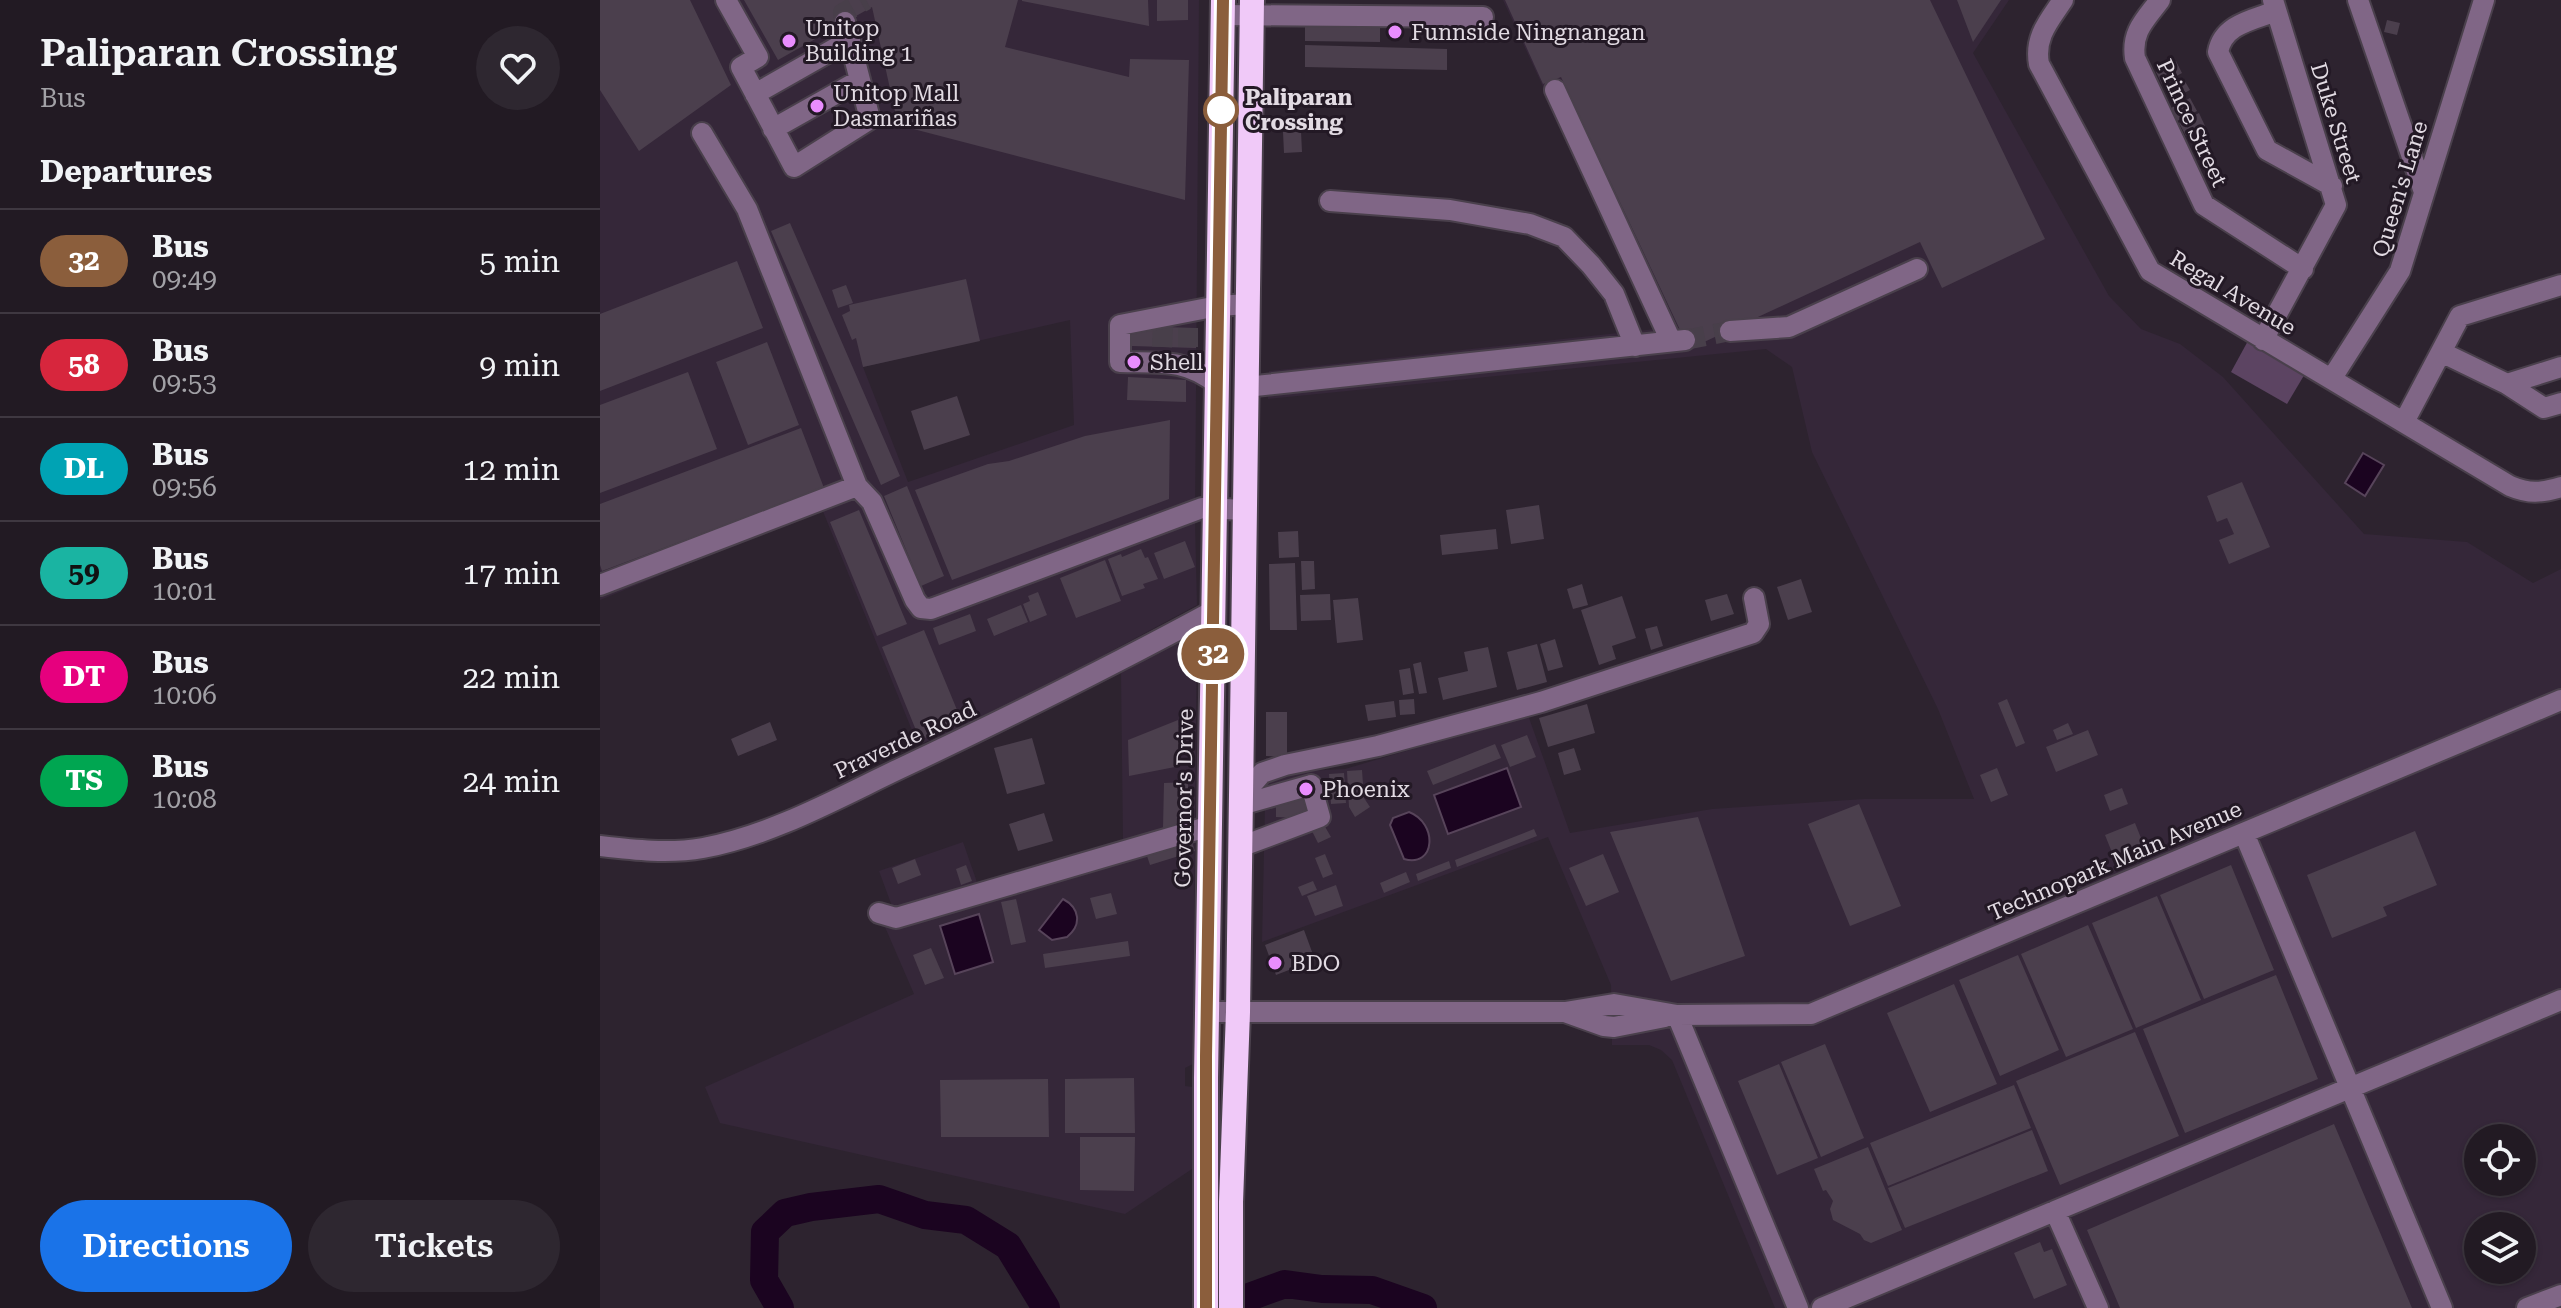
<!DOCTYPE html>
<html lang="en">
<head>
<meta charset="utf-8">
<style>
  body { margin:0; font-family:"Roboto Serif",serif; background:#2e2730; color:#f1f3f6; height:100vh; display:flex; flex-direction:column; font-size:30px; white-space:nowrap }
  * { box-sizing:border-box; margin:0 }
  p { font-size:26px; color:#a2a1a6 }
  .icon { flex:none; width:44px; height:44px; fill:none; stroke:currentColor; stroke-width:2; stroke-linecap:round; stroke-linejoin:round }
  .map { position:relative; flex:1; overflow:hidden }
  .sheet { display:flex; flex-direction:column; background:#221a23; width:600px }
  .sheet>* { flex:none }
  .badge { padding:0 16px; border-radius:26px; font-size:28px; line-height:52px }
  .fabs { position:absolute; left:1864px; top:1124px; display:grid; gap:16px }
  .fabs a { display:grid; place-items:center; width:72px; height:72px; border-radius:50%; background:#221a23; box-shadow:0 2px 6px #0004,0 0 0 2px #3f3841; font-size:40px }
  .map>.badge { position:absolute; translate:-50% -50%; box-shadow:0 0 0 4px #fff }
  h2 { padding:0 40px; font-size:30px; line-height:72px }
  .round { display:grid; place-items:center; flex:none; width:84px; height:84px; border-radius:42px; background:#2e2730 }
  .head { display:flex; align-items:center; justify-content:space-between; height:136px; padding:0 40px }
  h1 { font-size:38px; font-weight:600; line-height:60px }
  .primary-button { display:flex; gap:16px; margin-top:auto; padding:16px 40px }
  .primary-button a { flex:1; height:92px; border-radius:48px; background:#1a73e8; color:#fff; font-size:32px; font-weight:600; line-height:92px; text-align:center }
  .primary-button a+a { background:#2e2730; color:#f1f3f6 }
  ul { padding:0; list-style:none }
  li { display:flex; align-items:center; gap:24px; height:104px; padding:0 40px; border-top:2px solid #3f3841 }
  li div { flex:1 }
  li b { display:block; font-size:30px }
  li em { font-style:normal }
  li .badge { min-width:88px; font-weight:700; text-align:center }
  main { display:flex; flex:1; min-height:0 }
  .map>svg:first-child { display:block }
</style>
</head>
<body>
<main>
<section class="sheet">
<div class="head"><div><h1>Paliparan Crossing</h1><p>Bus</p></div><a class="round"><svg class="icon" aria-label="heart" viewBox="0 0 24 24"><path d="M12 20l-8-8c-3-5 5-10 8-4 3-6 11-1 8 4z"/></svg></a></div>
<h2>Departures</h2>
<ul>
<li><span class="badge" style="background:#8b5e3c;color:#fff">32</span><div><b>Bus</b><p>09:49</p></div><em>5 min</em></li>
<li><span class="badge" style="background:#d7263d;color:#fff">58</span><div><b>Bus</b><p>09:53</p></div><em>9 min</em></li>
<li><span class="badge" style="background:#00a3b4;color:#fff">DL</span><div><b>Bus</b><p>09:56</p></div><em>12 min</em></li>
<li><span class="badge" style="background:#1ab4a2;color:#111">59</span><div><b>Bus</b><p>10:01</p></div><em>17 min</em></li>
<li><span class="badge" style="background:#e6007e;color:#fff">DT</span><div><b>Bus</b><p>10:06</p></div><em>22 min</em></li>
<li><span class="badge" style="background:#00a651;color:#fff">TS</span><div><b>Bus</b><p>10:08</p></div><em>24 min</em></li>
</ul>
<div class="primary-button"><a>Directions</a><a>Tickets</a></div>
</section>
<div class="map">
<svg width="1961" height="1308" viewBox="0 0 1961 1308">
  <rect width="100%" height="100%" fill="#2d232f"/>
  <path fill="#352739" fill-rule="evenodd" d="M0,0h599l-4,521 2,84 -156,84 -75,37 -48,19 -96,-236 -222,91zM470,320l4,105 -166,57 -45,-115z
    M903,0h506l-36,53 136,243 32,33 39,15 43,33 141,157 103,8 66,41 28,-14v739h-786l-103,-248 -11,-10 -12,-5h-37l-1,-60 -63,-148 -286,105 4,-184 19,1 1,13 59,-3 183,-54 42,118 142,-24 152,-10h110l-36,-90 -126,-257 -20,-85 -26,-18 -498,50 1,-28 386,-42zM1878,1138h44v44h-44zM1878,1226h44v44h-44z
    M597,632l-2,192 -72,19 -2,-170z
    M595,837l-2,227 -8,4v18l8,1 -1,82 -67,45 -405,-91 -15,-36 209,-93 -29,-67z
    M363,842l15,43 -85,24 -14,-38z"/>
  <path fill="#5c4462" d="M1649,339l57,33 -19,32 -56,-32z"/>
  <path fill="#1b0420" stroke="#57445a" stroke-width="2" d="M1763,453l21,12 -19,31 -20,-13z
    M907,768l14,39 -73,27 -14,-39z
    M809,812c29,11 27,56 -5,47l-14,-34 3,-7z
    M463,899c17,9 19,26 4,38l-15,3 -13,-10z
    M379,914l14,48 -38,12 -15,-48z"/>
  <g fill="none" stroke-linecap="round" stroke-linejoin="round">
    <path stroke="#1b0420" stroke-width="28" d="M180,1308l-16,-28 1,-48 20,-19 26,-6 68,-8 46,16 41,5 42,26 38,62
      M619,1308l66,-24 37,5 50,1 51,18"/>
  </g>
  <path fill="#4b3f4d" d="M0,0h90l41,85 -92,66 -39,-61z
    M144,0h274l-13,47 124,30 1,-18 59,1 -4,140 -287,-75 -26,-118 -94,53z
    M422,0h126l1,26 -127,-25z
    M557,0h31v20l-31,1z
    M905,0h425l115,239 -103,49 -22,-46 -231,107 -128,-272 -18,7z
    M1357,0h44l-28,42z
    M1787,20l13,3 -3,12 -13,-3z
    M705,25l75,1v16l-75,-1z
    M705,45l142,4v21l-142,-3z
    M1576,61l6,12 -20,11 -6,-12z
    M1583,78l7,12 -19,10 -6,-13z
    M1590,98l7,13 -20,10 -6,-13z
    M1599,113l6,13 -19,10 -7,-13z
    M701,131l1,21 -18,1 -1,-21z
    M190,223l110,253 -19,9 -110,-254z
    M137,261l26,67 -163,63v-77z
    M366,279l14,62 -117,26 -7,-29 -4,2 -10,-25 8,-4 -1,-6z
    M246,285l7,18 -15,5 -6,-18z
    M532,326l64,2v20l-64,-2z
    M167,342l32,83 -51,20 -32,-83z
    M88,372l29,77 -117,44v-88z
    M528,377l58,3v22l-59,-2z
    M357,396l13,39 -46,15 -13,-39z
    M570,420l-1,79 -217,81 -37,-90 73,-26 21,-3 76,-25z
    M201,428l23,60 -222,83 -2,-6v-61z
    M1642,482l28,65 -41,17 -10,-24 15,-6 -7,-16 -10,4 -10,-26z
    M307,486l37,90 -23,10 -37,-90z
    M939,505l5,34 -33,5 -5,-34z
    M259,510l48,114 -30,12 -47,-114z
    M896,529l2,20 -56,6 -2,-20z
    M698,531l1,26 -20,1 -1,-26z
    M585,541l10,26 -31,12 -10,-26z
    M541,549l4,9 3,-1 10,22 -15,5 2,4 -23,8 -14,-37 13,-5 1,3z
    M505,560l16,41 -45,17 -16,-40z
    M701,561h13l1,28 -13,1z
    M695,563l2,67h-27l-1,-66z
    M1201,579l11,33 -24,8 -11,-33z
    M982,584l6,21 -15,4 -6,-20z
    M438,592l9,23 -17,7 -7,-18 7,-3 -2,-5z
    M730,594l1,26 -30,1 -1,-26z
    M1127,594l7,20 -23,7 -6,-21z
    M1022,596l14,42 -24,8 4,13 -17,6 -18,-55z
    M758,598l5,42 -26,3 -4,-43z
    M421,605l7,17 -34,14 -7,-17z
    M370,614l6,17 -37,14 -6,-17z
    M1057,626l6,20 -12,4 -6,-21z
    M324,630l38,92 -42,18 -38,-93z
    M955,639l8,28 -15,4 -8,-27z
    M937,644l10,38 -30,8 -10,-38z
    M888,647l9,40 -54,13 -5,-22 30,-7 -4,-19z
    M821,662l6,31 -8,1 -6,-30z
    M810,668l4,25 -11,2 -4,-25z
    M814,699l1,15 -15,1 -1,-15z
    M1407,699l18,44 -9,4 -18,-44z
    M794,701l2,16 -28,4 -3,-16z
    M987,704l8,29 -47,14 -9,-29z
    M666,712h21v45l-21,-1z
    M578,720l2,46 -51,10 -1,-36z
    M170,722l7,18 -39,16 -7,-17z
    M1468,723l5,11 -16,6 -4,-10z
    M1488,730l10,25 -42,17 -10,-25z
    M927,735l9,22 -26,10 -9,-22z
    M432,738l13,46 -38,10 -13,-46z
    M895,744l6,14 -68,27 -6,-14z
    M974,748l7,22 -17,5 -6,-22z
    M1397,768l11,27 -17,7 -11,-27z
    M762,770l2,28 6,9 -15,10 -6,-10 -2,-36z
    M744,773l2,30 -15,1 -2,-30z
    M588,782v39l-25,7 1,-45z
    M1522,788l6,16 -18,7 -6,-16z
    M709,793l8,17 -20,8 -21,-1v-19z
    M1259,804l42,102 -51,20 -42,-102z
    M444,813l9,28 -35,10 -9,-27z
    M1098,817l47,139 -74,25 -61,-149z
    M1535,823l8,20 -30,12 -8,-20z
    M724,825l7,12 -13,6 -6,-12z
    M934,829l3,7 -80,31 -2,-7z
    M1815,831l22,54 -54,22 4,9 -55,22 -25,-63z
    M591,839l4,12 -45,14 -4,-12z
    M725,854l8,20 -10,4 -8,-20z
    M1003,854l16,38 -33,14 -17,-38z
    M315,859l6,16 -23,9 -6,-16z
    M849,861l2,7 -33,13 -2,-7z
    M366,865l6,16 -11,4 -5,-16z
    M1631,865l43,105 -70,29 -44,-104z
    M806,872l4,10 -26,11 -4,-10z
    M713,881l4,9 -15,6 -4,-9z
    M736,885l7,21 -28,10 -8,-20z
    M511,893l6,21 -21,5 -6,-21z
    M1557,896l44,104 -65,28 -44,-105z
    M416,899l10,43 -15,3 -10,-43z
    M1488,925l45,104 -67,28 -45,-103z
    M704,930l11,30 -39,15 -11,-30z
    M528,941l2,15 -85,12 -2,-14z
    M331,948l13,30 -19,7 -12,-30z
    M1418,955l41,95 -59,26 -41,-96z
    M1676,975l42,104 -133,54 -42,-104z
    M1354,984l43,100 -67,28 -43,-99z
    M1535,1032l44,104 -119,49 -44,-104z
    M1225,1044l39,94 -43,19 -40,-95z
    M1179,1064l39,94 -41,17 -39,-94z
    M534,1078l1,55h-70v-54z
    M448,1079l1,58h-108l-1,-57z
    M1414,1085l17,43 -143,58 -18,-43z
    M1734,1124l78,184h-292l-33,-78z
    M1432,1130l16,41 -143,57 -17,-40z
    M480,1137h55l-1,54 -54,-1z
    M1268,1147l34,83 -31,13 -7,-3 -4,-6 -27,-14 -3,-11 3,-8 -7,-11 -3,1 -9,-22z
    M1440,1242l4,10 8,-3 15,36 -33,14 -20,-46z"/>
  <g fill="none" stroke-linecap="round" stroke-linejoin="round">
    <path stroke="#483f4a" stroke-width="20" stroke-dasharray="20 10" stroke-linecap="butt" d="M245,22l-2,-9 23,-13
      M1085,340l45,-9
      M562,347l1,-20
      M588,347v-19"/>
    <defs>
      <path id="minor" d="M126,0l32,57 -17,10 53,100 76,-48 -25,-97
        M1463,0c-14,21 -29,37 -24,64l111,207 360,215c19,8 31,7 51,1
        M1560,0c-15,20 -29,32 -25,58l69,147 99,64
        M1758,0l66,192
        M1676,11c-23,9 -53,13 -58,41l49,98 65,36
        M623,15l260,2
        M955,90l116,251
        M155,94l95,-54
        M173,129l87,-49
        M102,133l45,76 110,277 15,16 43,98 6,8 10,1 271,-101 43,2
        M730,201l120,9 80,14 34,13 27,28 23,29 21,52
        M1130,331l59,-4 128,-58
        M1663,340l73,-135 -63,-205
        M1841,352l66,32 37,24 17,-5
        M1732,378l68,-107 84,-271
        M617,384c-32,-26 -58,-21 -97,-22v-37l98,-19 30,-2
        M1907,384l54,-17
        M646,387l439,-47
        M1804,422l56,-106 101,-31
        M0,585l257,-99
        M641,797l21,-24 23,-8 93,-19 163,-44 212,-69 6,-9 -5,-26
        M1644,833l198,475
        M0,846c34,4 69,8 103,2 69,-13 133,-49 196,-79 106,-50 211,-102 314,-158
        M640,847l80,-30 -9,-32 -70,20
        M279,913l17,5 314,-92
        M607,1012h358l49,-8 63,11 134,-1 750,-314
        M965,1012l39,14 10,1 51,-10
        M1077,1015l121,293
        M1455,1211l43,97
        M1222,1308l739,-308
        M1927,1308l34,-13"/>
      <path id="highway" d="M606,1308v-230l17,-1078
        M631,1308v-106l7,-190 14,-1012"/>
    </defs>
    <use href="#minor" stroke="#4a404c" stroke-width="24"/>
    <use href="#highway" stroke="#4a404c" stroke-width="28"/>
    <use href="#minor" stroke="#806686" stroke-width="20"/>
    <use href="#highway" stroke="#f0c9f8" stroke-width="24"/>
  </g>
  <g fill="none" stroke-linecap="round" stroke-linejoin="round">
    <defs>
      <path id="line" d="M606,1308v-252l17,-1056"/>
    </defs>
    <use href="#line" stroke="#fff" stroke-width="18"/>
    <use href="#line" stroke="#8b5e3c" stroke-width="12"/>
  </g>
  <g fill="#e98dfe" stroke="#231925" stroke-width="3">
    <circle cx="795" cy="32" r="8"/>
    <circle cx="189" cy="41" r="8"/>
    <circle cx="217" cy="106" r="8"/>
    <circle cx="534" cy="362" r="8"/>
    <circle cx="706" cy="789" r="8"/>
    <circle cx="675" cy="963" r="8"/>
  </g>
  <circle fill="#fff" stroke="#8b5e3c" stroke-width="4" cx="621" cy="110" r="16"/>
  <g text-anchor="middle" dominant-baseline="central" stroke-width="6" stroke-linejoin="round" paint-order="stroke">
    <g font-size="22" fill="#e2dbe3" stroke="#231925" text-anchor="start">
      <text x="205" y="28">Unitop<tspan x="205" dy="25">Building 1</tspan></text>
      <text x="811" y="32">Funnside Ningnangan</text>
      <text x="233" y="93">Unitop Mall<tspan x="233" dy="25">Dasmariñas</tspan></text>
      <text x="550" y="362">Shell</text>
      <text x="722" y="789">Phoenix</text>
      <text x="691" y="963">BDO</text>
    </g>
    <g font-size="22" font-weight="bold" fill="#e2dbe3" stroke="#231925" text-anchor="start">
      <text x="645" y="97">Paliparan<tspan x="645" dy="25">Crossing</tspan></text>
    </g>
    <g font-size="22" fill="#e2dbe3" stroke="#231925">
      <text transform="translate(1592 123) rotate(65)">Prince Street</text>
      <text transform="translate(1736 123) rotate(73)">Duke Street</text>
      <text transform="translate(1800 189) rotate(-73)">Queen's Lane</text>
      <text transform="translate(1633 293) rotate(31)">Regal Avenue</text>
      <text transform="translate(305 740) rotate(-25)">Praverde Road</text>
      <text transform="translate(584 798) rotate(-89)">Governor's Drive</text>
      <text transform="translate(1515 861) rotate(-23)">Technopark Main Avenue</text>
    </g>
  </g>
</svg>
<div class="fabs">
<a><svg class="icon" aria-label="locate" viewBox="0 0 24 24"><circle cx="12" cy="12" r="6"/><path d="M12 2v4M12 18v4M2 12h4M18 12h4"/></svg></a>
<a><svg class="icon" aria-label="layers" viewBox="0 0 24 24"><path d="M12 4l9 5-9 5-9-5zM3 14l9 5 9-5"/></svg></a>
</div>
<b class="badge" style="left:613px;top:654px;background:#8b5e3c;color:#fff">32</b>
</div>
</main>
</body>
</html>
